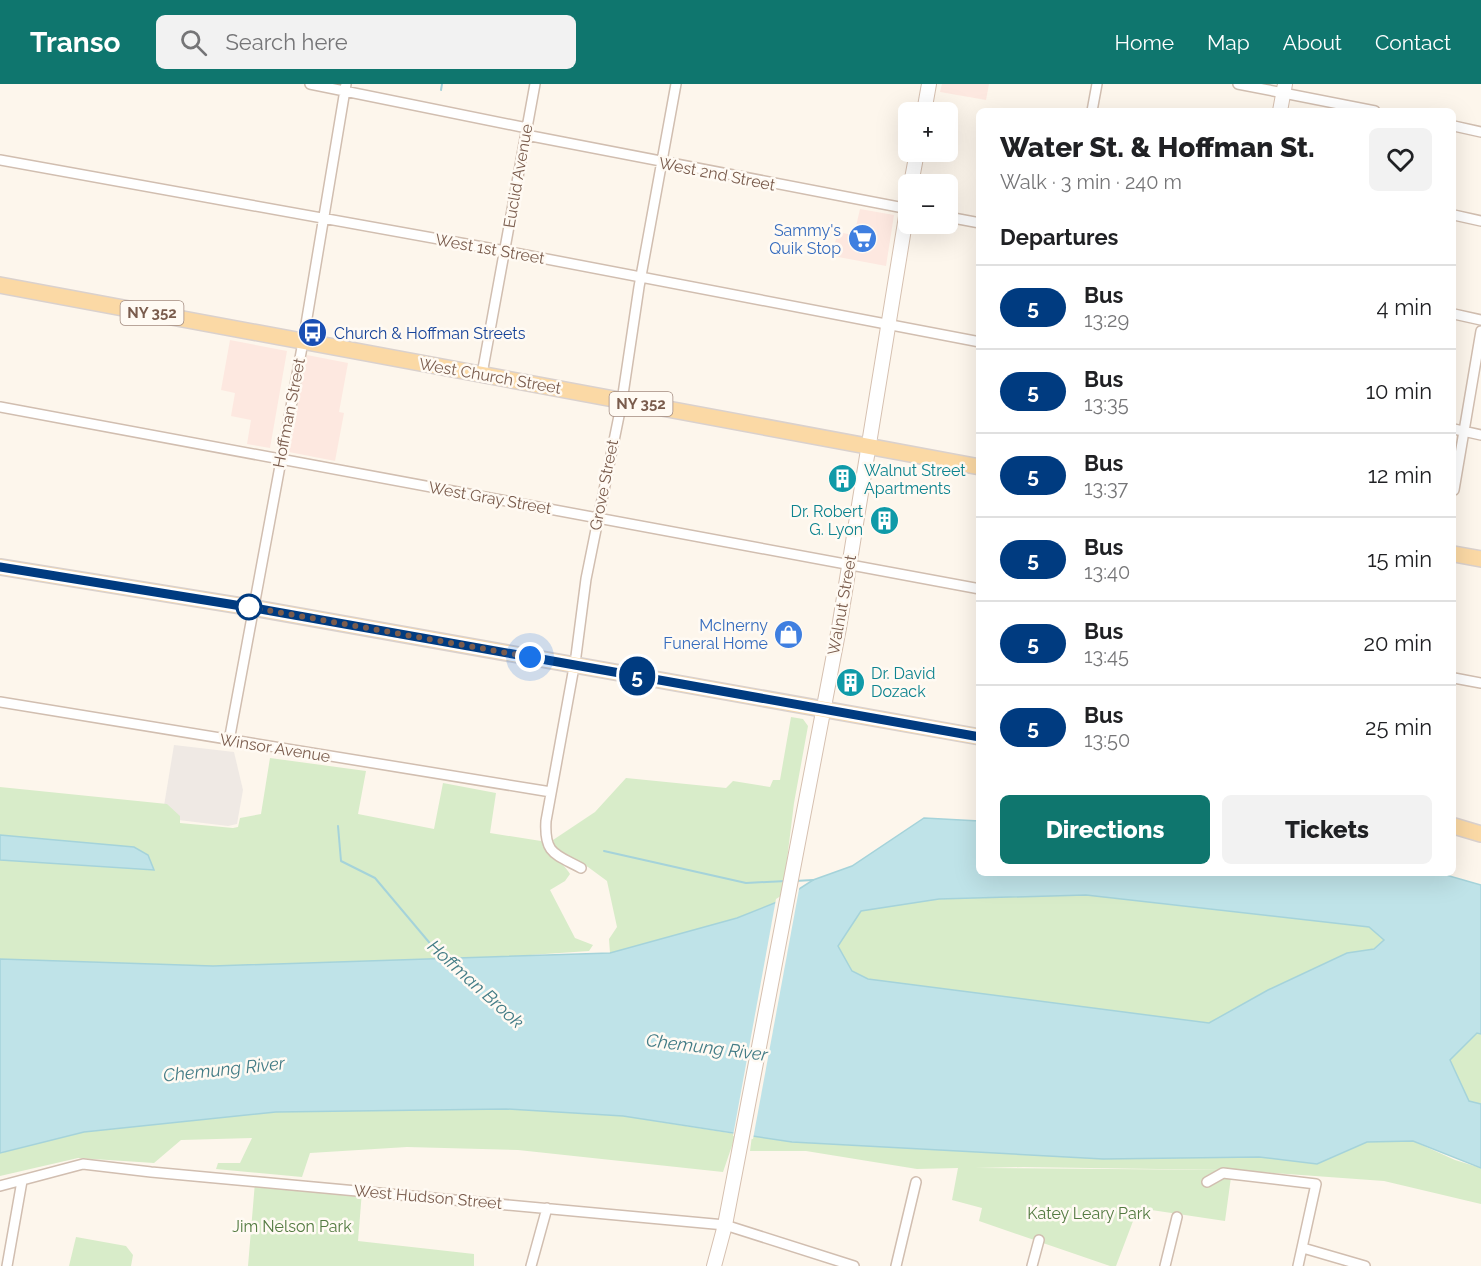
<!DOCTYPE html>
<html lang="en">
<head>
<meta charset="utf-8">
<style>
  body { margin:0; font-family:Raleway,sans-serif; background:#f2f2f2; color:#202124; height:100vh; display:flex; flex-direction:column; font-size:22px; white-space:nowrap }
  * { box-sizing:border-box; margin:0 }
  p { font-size:20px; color:#757577 }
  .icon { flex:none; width:33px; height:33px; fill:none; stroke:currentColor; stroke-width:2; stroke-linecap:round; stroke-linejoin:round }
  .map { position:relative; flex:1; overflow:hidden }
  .sheet { position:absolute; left:976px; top:24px; width:480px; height:768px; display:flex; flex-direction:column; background:#fff; border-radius:9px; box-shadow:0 6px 24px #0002 }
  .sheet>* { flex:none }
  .badge { padding:0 12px; border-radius:20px; font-size:21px; line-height:39px }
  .fabs { position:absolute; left:898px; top:18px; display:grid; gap:12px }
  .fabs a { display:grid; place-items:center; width:60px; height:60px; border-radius:9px; background:#fff; box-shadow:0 6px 24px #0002; font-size:30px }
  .you { position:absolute; width:30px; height:30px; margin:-15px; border:4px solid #fff; border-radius:50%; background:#1a73e8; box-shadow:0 0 0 9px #1a73e833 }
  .map>.badge { position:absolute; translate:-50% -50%; box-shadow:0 0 0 3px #fff }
  h2 { padding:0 24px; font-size:22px; line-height:54px }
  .round { display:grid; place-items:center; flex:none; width:63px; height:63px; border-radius:9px; background:#f2f2f2 }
  .overview { display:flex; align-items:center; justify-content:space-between; height:102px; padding:0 24px }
  h1 { font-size:28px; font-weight:800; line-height:45px }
  .action { display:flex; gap:12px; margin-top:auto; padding:12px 24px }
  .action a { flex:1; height:69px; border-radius:9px; background:#0f766e; color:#fff; font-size:24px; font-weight:800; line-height:69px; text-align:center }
  .action a+a { background:#f2f2f2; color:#202124 }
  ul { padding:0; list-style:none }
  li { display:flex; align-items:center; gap:18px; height:84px; padding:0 24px; border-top:2px solid #e0e0e0 }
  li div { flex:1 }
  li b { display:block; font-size:22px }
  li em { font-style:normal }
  li .badge { min-width:66px; font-weight:700; text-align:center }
  header { display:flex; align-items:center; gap:36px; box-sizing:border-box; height:84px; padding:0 30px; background:#0f766e; color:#fff }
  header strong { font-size:28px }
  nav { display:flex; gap:33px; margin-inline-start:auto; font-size:21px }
  .search { width:420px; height:54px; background:#f2f2f2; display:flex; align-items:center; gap:15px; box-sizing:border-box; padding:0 21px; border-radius:9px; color:#757577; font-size:22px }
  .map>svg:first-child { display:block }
</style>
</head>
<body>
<header>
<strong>Transo</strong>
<div class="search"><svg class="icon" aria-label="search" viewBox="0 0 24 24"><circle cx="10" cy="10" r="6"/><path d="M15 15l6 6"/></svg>Search here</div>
<nav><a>Home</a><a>Map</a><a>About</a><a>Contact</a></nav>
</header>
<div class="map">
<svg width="1481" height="1182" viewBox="0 0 1481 1182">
  <rect width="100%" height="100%" fill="#fdf6ec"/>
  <path fill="#fde8e0" d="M942,0h47l-3,16 -46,-8z
    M860,125l34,6 -8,51 -53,-10 4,-24 17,3z
    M230,256l57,11 -17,97 -23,-4 4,-24 -20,-4 4,-23 -14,-3z
    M307,271l41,8 -9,49 5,1 -9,48 -46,-9z"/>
  <path fill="#efe9e4" d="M174,661l60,7 9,38 -6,34 -9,2 -66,-8z"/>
  <path fill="#d8ecc9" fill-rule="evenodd" d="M791,633l12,2 5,7 -14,77 -12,97 -45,18 -127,35 -1,-14 8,-12 -10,-46 -19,-14 -32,-16 -3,-11 42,-28 31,-34 100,10 7,-7 37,6 3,-7h7z
    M270,674l96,13 -8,43 76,15 9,-46 53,10 -6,40 51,8c8,16 20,18 29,33l-5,7 -15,9 25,48 18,7 -4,6 -89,6 -287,9 -213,-7v-172l167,17 13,12v7l53,5 5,-1 2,-9 21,-4z
    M1086,811l283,32 15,13 -10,9 -27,4 -79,37 -59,33 -341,-44 -16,-8 -14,-25 23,-35 78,-12z
    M1477,949l4,1v70l-12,-3 -19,-41z
    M506,1025l117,7 113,18 -13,38 -205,-22 -111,-3 -97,6 -8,24 -86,-8 2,-6h22l12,-25 -71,2 -27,23 -76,-5 -78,18v-23l84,-21 192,-20z
    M752,1052l41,6 310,17 156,-2 58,7 50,-22 46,-1 42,19 26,8v36l-97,-23 -152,-11 -7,51 -87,-13 -22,58h-6l-131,-45 3,-13 -30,-8 6,-32 -41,1 -111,-18h-56zM1023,1083l204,3 -252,-2z
    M255,1098l107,9 -4,50 116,13v12h-226z
    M76,1153l50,9 7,9 -2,11h-62z"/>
  <path fill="#bfe3e8" stroke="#a5d3da" stroke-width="1.5" fill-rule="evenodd" d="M924,734l55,3 1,52h459l42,12v149l-4,-1 -27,27 19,41 12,3v64l-68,-27 -46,1 -50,22 -58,-7 -156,2 -311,-17 -169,-26 -117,-7 -230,3 -192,20 -84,21v-194l213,7 397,-13 127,-35 45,-18 31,-20 39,-14zM1086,811l283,32 15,13 -10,9 -27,4 -79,37 -59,33 -341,-44 -16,-8 -14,-25 23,-35 78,-12z
    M0,751l134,12 14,8 6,15 -154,-10z"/>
  <path fill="#fdf6ec" d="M800,800l-47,255 -20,-3 43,-237z"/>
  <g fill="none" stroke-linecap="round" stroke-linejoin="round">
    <path stroke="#a5d3da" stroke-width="2" d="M441,6l1,-6
      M338,742l3,35 34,17 69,82
      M604,767l142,32 40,-2
      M795,797l18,-1"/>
    <defs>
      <path id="street" d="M310,0l217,44
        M1238,0l137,27
        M1092,27l5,-27
        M1454,42l27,6
        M526,51l383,74
        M0,76l505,91 475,91
        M1454,131l27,6
        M948,133l32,6
        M1454,230l27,6
        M482,290l53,-290
        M0,323l980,182
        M1454,345l27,6
        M1454,406l27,-159
        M1454,594l27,5
        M0,618l551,90
        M229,657l74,-399 43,-258
        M581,784c-26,-14 -37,-14 -35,-47l30,-165 10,-77 36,-178 17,-114 37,-203
        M1207,1098l16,-9 93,11 -18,82
        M0,1102l83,-22 68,8 574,53 129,41
        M1303,1164l62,18
        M7,1182l15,-85
        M531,1182l16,-58
        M896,1182l20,-84
        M1032,1182l7,-26
        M1165,1182l12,-49"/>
      <path id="secondary" d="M1280,27l5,-27
        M924,28l5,-28
        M911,100l6,-32
        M714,1182l11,-41 114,-597 70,-430"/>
      <path id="primary" d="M0,201l980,182
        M1454,470l27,5
        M0,483l254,41 726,129
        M1454,742l27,8"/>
    </defs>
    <use href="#street" stroke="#d1beb0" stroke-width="12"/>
    <use href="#secondary" stroke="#d6c0b0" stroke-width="16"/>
    <use href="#primary" stroke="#dad1cd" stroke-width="18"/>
    <use href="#street" stroke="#fff" stroke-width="9"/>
    <use href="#secondary" stroke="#fff" stroke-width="14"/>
    <use href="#primary" stroke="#fbd9a5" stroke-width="15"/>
  </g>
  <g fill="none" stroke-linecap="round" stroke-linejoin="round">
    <defs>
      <path id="line" d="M0,483l254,41 726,129"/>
    </defs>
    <use href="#line" stroke="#fff" stroke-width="14"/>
    <use href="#line" stroke="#003b80" stroke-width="9"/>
    <path stroke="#7a5c4d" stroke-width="6" stroke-dasharray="0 10.8" d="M249,523l281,50"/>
  </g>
  <defs>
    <symbol id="supermarket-disc" viewBox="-11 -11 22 22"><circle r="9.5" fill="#3f7fe0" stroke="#fffaf3"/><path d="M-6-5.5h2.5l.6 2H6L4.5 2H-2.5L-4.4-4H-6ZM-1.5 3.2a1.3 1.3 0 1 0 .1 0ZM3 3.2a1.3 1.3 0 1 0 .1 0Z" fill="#fff"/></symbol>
    <symbol id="bus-disc" viewBox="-11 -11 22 22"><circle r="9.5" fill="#1a4fb4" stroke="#fffaf3"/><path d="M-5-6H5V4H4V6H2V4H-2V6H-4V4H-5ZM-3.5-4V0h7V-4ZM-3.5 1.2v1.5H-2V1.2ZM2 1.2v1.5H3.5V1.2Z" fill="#fff"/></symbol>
    <symbol id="building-disc" viewBox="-11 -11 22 22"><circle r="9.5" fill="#0f9aa8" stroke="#fffaf3"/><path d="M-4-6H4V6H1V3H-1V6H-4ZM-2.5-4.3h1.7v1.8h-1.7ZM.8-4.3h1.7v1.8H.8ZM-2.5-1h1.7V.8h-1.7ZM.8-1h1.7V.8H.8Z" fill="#fff"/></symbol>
    <symbol id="shop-disc" viewBox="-11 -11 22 22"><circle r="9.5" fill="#3f7fe0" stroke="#fffaf3"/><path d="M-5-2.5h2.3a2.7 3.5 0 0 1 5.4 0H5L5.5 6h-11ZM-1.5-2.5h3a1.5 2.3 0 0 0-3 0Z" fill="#fff"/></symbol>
  </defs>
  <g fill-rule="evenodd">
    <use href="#supermarket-disc" x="846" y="138" width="33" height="33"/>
    <use href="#bus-disc" x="296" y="232" width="33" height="33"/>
    <use href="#building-disc" x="826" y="378" width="33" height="33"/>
    <use href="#building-disc" x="868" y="420" width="33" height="33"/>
    <use href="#shop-disc" x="772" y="534" width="33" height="33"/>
    <use href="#building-disc" x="834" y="582" width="33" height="33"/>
  </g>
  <circle fill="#fff" stroke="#003b80" stroke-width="3" cx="249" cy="523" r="12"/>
  <g text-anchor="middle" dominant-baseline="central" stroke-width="5" stroke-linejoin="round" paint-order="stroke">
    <g fill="#fffaf3" stroke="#a28b7f" stroke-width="1.5">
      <rect x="120.5" y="217" width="63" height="24" rx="4.5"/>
      <rect x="609.5" y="308" width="63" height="24" rx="4.5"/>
    </g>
    <g font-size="15" font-weight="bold" fill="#7a5c4d">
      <text x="152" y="229">NY 352</text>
      <text x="641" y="320">NY 352</text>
    </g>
    <g font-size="16" fill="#7a5c4d" stroke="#fffaf3">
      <text transform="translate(717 90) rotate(11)">West 2nd Street</text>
      <text transform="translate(518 92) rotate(-80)">Euclid Avenue</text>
      <text transform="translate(490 165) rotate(10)">West 1st Street</text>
      <text transform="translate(490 292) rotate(10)">West Church Street</text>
      <text transform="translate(289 329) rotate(-79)">Hoffman Street</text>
      <text transform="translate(604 401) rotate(-79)">Grove Street</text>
      <text transform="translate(490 414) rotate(10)">West Gray Street</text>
      <text transform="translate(842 521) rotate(-80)">Walnut Street</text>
      <text transform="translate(275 664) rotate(9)">Winsor Avenue</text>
      <text transform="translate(428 1113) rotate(5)">West Hudson Street</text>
    </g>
    <g font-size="16" fill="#366cbe" stroke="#fffaf3" text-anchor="end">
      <text x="841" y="146">Sammy's<tspan x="841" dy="18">Quik Stop</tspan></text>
      <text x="768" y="541">McInerny<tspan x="768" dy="18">Funeral Home</tspan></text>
    </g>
    <g font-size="16" fill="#164399" stroke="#fffaf3" text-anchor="start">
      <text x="334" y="249">Church &amp; Hoffman Streets</text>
    </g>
    <g font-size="16" fill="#0d838f" stroke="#fffaf3" text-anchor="start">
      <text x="864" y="386">Walnut Street<tspan x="864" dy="18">Apartments</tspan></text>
      <text x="863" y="427" text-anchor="end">Dr. Robert<tspan x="863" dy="18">G. Lyon</tspan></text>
      <text x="871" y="589">Dr. David<tspan x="871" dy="18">Dozack</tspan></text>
    </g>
    <g font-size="16" fill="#537a41" stroke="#fffaf3">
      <text x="1089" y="1129">Katey Leary Park</text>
      <text x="292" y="1142">Jim Nelson Park</text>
    </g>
    <g font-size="18" font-style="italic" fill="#437c86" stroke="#fffaf3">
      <text transform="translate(476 900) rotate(42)">Hoffman Brook</text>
      <text transform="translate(707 963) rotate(7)">Chemung River</text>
      <text transform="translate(224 985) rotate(-6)">Chemung River</text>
    </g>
  </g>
</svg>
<div class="fabs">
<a>+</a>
<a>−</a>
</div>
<div class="you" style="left:530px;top:573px"></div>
<b class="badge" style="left:637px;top:592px;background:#003b80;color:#fff">5</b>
<section class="sheet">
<div class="overview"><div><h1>Water St. &amp; Hoffman St.</h1><p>Walk · 3 min · 240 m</p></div><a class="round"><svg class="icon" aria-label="heart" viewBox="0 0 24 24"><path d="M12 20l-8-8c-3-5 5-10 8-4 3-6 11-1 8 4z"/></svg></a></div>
<h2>Departures</h2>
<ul>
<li><span class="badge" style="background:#003b80;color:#fff">5</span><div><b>Bus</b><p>13:29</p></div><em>4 min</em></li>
<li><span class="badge" style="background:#003b80;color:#fff">5</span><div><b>Bus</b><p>13:35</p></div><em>10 min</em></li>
<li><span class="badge" style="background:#003b80;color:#fff">5</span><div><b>Bus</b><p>13:37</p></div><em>12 min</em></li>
<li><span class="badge" style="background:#003b80;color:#fff">5</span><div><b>Bus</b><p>13:40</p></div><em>15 min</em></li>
<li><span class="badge" style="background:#003b80;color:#fff">5</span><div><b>Bus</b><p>13:45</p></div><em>20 min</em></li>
<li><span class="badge" style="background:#003b80;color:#fff">5</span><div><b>Bus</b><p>13:50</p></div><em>25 min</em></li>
</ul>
<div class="action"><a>Directions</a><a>Tickets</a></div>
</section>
</div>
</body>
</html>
